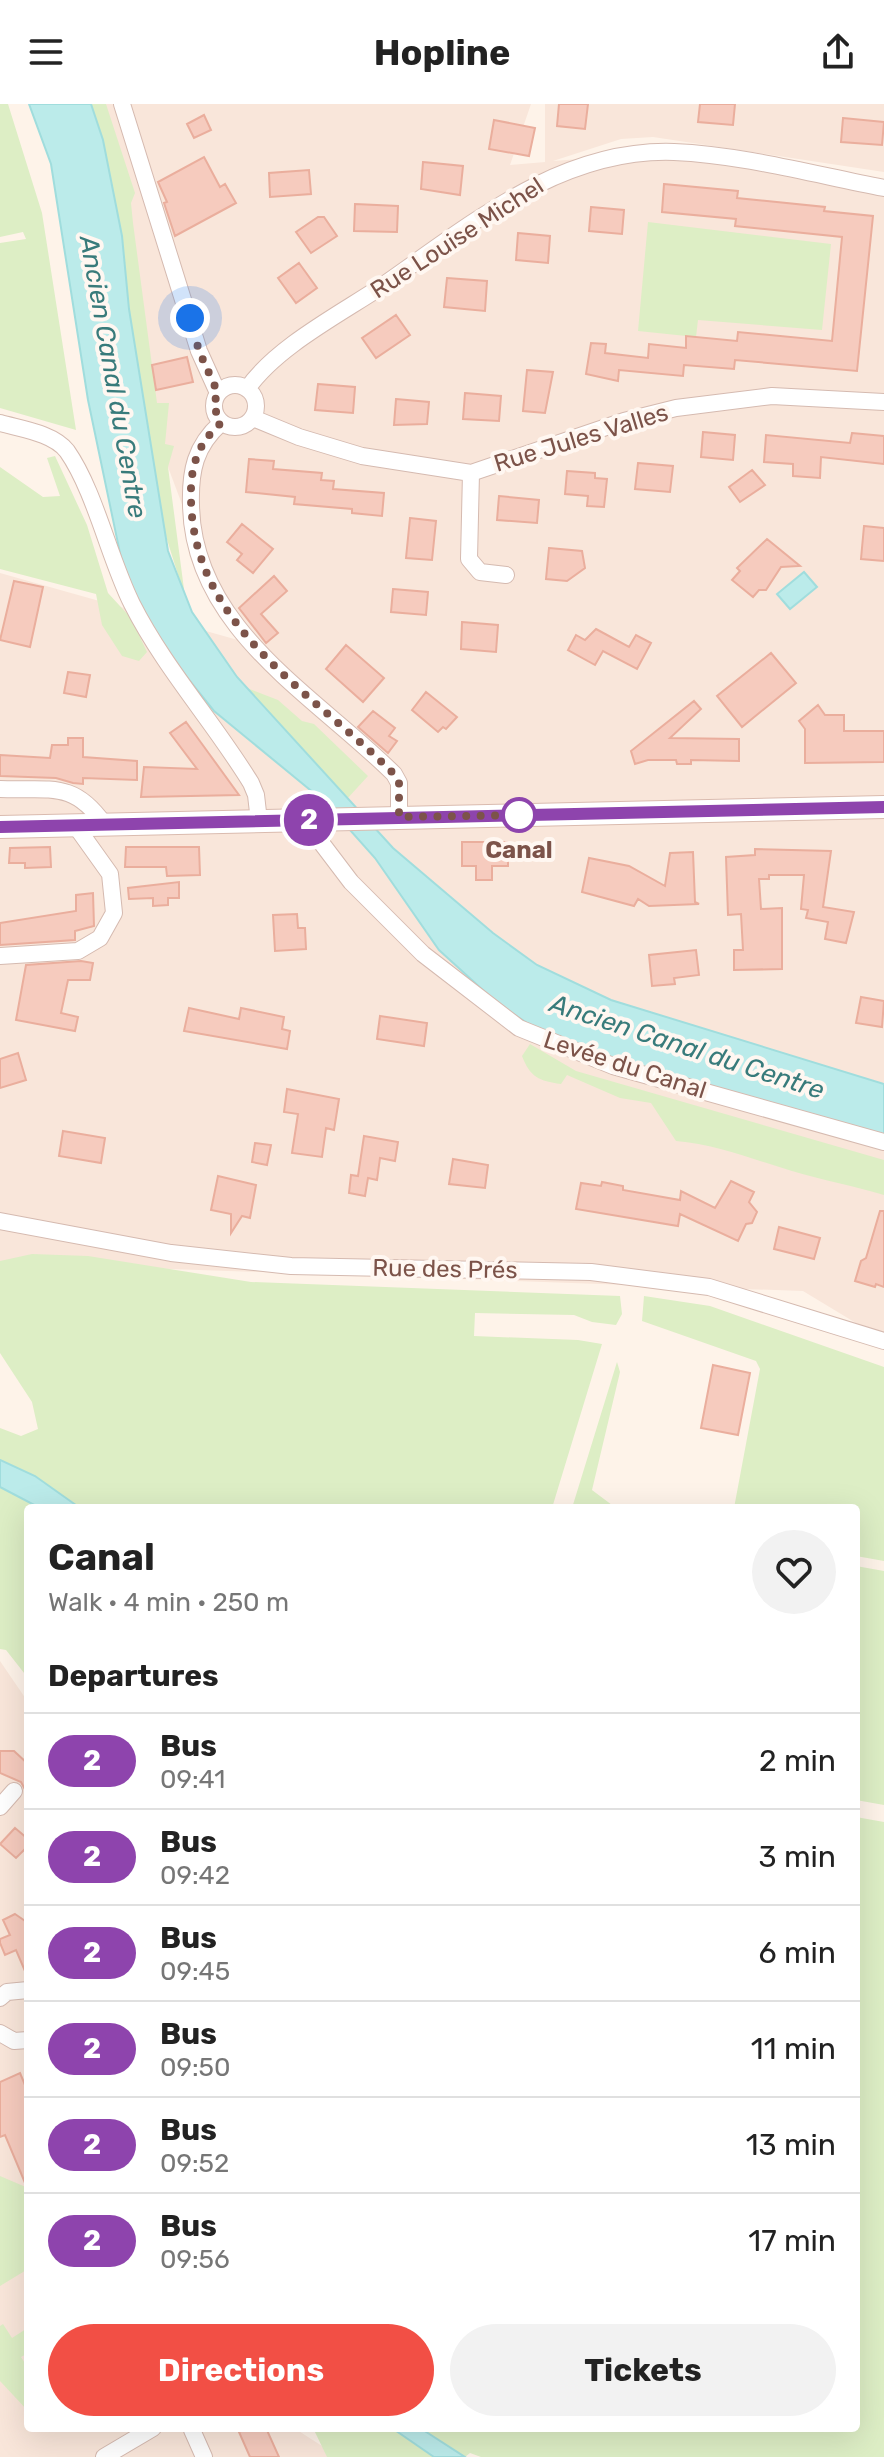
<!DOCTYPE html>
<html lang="en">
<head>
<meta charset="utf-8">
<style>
  body { margin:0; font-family:Rubik,sans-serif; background:#f2f2f2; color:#222; height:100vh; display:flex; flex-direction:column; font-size:30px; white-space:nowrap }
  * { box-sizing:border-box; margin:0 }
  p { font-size:26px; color:#767676 }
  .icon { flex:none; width:44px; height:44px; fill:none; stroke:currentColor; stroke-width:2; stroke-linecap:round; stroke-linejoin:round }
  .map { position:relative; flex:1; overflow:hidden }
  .details { position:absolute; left:24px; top:1400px; width:836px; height:928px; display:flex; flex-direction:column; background:#fff; border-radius:8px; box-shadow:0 8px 32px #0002 }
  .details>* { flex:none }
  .badge { padding:0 16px; border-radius:26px; font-size:28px; line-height:52px }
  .you { position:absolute; width:40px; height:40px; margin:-20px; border:6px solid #fff; border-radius:50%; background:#1a73e8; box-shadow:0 0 0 12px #1a73e833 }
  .map>.badge { position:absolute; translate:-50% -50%; box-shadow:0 0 0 4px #fff }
  h2 { padding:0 24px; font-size:30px; line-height:72px }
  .round { display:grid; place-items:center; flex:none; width:84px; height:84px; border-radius:42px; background:#f2f2f2 }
  .summary { display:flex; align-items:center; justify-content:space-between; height:136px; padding:0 24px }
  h1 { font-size:38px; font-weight:700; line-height:60px }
  .cta { display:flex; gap:16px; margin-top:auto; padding:16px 24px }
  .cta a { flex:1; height:92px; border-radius:48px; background:#f24f45; color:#fff; font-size:32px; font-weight:700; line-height:92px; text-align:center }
  .cta a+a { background:#f2f2f2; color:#222 }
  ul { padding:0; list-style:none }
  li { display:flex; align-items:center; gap:24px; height:96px; padding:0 24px; border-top:2px solid #e0e0e0 }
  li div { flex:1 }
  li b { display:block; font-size:30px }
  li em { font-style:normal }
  li .badge { min-width:88px; font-weight:700; text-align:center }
  header { display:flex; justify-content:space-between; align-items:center; height:104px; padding:0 24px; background:#fff; font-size:36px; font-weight:700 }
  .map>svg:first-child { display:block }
</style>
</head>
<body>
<header><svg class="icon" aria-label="menu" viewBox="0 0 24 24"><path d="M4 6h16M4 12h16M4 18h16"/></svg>Hopline<svg class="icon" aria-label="share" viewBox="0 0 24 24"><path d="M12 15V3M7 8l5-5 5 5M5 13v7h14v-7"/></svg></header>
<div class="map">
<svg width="884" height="2353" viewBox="0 0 884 2353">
  <rect width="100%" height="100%" fill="#fef3e9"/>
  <path fill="#f9e6da" d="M96,0h435l-21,61 35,-3v-58h339v68l-231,-35 -32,2 -68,22 120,-9 211,31v1157l-81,-49 -803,-28v-690l252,71 -39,-57 -45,-120z
    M0,1557l28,41v726h266l28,18 7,11h-329z"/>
  <path fill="#ddeec5" d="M0,0h8l34,109 34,217 -76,-22v-165l26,-4 -3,-7 -23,5z
    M91,0h15l29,89 -4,10 2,20 24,180h12l-4,41 9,2 -6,21 17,130 -21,-67 -35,-221 -7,-73 -19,-96z
    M648,118l183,22 -9,86 -124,-10 -2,17 -58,-6z
    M55,352l32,69 21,68 23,25 16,34 -8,9 -17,-5 -20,-31 -6,-31 -96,-25v-102l43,30 17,-1 -13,-38z
    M247,584l31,12 24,21 12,3 54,52 -22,24z
    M530,940l46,27 308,89v35c-30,-9 -62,-15 -92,-24 -38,-11 -76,-27 -116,-30l-25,-38 -31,-5 -53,-23 -6,9c-22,-3 -31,-7 -39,-28z
    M32,1150l56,2 163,26 369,14 2,18 -6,11 -24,-3 -18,-7 -99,-2 -1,23 104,4 24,4 -50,164h-472l-45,-32 -35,-16v-32l21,8 17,-7 -6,-27 -32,-49v-92z
    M644,1192l66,10 174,61v194l-28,-5v-48h-122l26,-139 -4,-8 -114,-40z
    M617,1258l3,10 -28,118 24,18h-44z
    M0,1383l40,21h-12v170l-22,-28 -6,-1z
    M856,1462l28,5v234l-28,-5z
    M856,1713l28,5v635h-403l-11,-4 -5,4 -45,-29h436z
    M0,2072l28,12v81l-28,17z
    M3,2220l9,14 14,-9 2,24 -7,4 7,11v43l-28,-30v-55z
    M313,2324h79l42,29h-107z"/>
  <path fill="#bbebea" stroke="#a0dddd" stroke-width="2" d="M29,0h62l12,36 19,96 7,73 39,242 24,61 45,65 156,171 100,85 44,32 74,35 273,84v51l-284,-79 -70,-31 -33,-22 -58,-53 -64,-92 -49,-55 -112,-92 -37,-46 -38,-60 -18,-47 -33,-158 -37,-236z
    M804,468l13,15 -27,22 -13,-15z
    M0,1356l35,16 45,32h-40l-40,-21z
    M392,2324h28l45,29h-31z"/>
  <path fill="#f6cbbe" stroke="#eaae9d" stroke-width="2" d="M559,0h29l-3,25 -28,-3z
    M700,0h35l-2,21 -35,-3z
    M204,11l7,15 -17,8 -7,-14z
    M843,14l41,4 -2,23 -41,-3z
    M494,16l41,8 -6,28 -40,-7z
    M204,53l16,30 5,-3 11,19 -61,33 -11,-33 3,-1 -9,-20z
    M423,58l40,4 -3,29 -39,-6z
    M309,66l2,24 -41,3 -1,-24z
    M664,80l74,7 -1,7 88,9 -1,4 49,5 -16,155 -122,-11 -1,9 -50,-4 -1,11 -64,-6 -1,11 -32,-7 5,-31 15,1 -1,9 43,5 1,-14 37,4v-12l51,5 1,-9 94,9 10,-104 -107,-11 1,-7 -74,-7z
    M355,100l43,2 -1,26 -43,-1z
    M591,103l33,3 -2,24 -33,-3z
    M318,113h6l13,19 -26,17 -15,-21z
    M518,129l32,3 -2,27 -32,-3z
    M299,159l18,25 -21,15 -18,-25z
    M447,174l40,3 -2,30 -41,-4z
    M396,211l14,20 -34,23 -14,-20z
    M187,253l6,25 -37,8 -4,-25z
    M527,266l26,2 -8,41 -22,-2z
    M318,280l37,3 -2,26 -38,-3z
    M465,289l36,3 -2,25 -36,-2z
    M396,295l33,3 -2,22 -33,1z
    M703,328l32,3 -2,25 -32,-3z
    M852,329l32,3v28l-63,-7 -1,21 -27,-2v-12l-29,-2 2,-27 84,8z
    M249,355l25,2 -1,8 49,4 -1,7 13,1 -1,8 51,4 -2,23 -30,-3v-4l-58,-5 1,-7 -49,-5z
    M638,359l35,3 -3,26 -35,-3z
    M752,366l13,15 -25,17 -11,-15z
    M567,367l28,2v5l12,1 -3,28 -17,-1 1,-10 -23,-2z
    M499,392l40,4 -2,23 -40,-3z
    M410,414l26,3 -4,39 -26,-2z
    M242,420l31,25 -20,24 -16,-13 5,-6 -15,-12z
    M864,422l20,2v33l-23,-2z
    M767,435l33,27 -19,1 -15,23h-7l-6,7 -21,-17 8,-9 -3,-3z
    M549,444l33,3 3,17 -18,13 -21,-2z
    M274,472l13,15 -26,23 17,19 -12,10 -27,-35z
    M14,477l29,6 -13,60 -30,-7z
    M393,485l35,3 -2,23 -35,-3z
    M462,518l36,3 -2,27 -35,-3z
    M596,525l33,18 7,-12 15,8 -14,26 -34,-18 -8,14 -27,-15 8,-15 9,5z
    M346,541l38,33 -21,24 -37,-33z
    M771,549l25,30 -54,44 -25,-31z
    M68,568l22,3 -4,22 -22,-4z
    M426,588l31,25 -11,12 -3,-2 -5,5 -26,-22z
    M694,597l7,8 -31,29 69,1v22l-48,-1v4h-14l-1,-4h-28l-13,4 -4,-13z
    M818,601l7,10h19v16h40v31l-79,1v-34l-6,-8z
    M373,607l22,17 -6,8 8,5 -9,12 -30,-26z
    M186,618l24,33 29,40 -98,2 3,-30 53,2 -27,-36z
    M68,634h15v19l54,4v19l-54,-2v6l-10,-1 -17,-5 -56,-2v-21l50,3 2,-13h16z
    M462,738h46v24h-16v14h-16v-14h-14z
    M50,743l1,20 -26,1v-5h-16l1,-15z
    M126,743h73l1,28 -33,1 -1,-9h-41z
    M755,745l76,2 -8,56 31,5 -8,31 -21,-4 3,-17 -22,-4 2,-8 -7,-1 3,-34h-35v4h-10l2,30 21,-1v61l-48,1v-20h9l-2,-36 -13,1 -2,-58 29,-2z
    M693,748l2,50 4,2 -50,2 -11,-7 -4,7 -52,-14 7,-34 40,8 36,20 5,-33z
    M179,778v16h-11v7l-15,1v-8l-24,1 -1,-11z
    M93,789l1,33 -19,5v9l-75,5v-22l76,-12v-16z
    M297,810l1,14h7l1,21 -31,2 -2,-36z
    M696,846l3,25 -25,3 1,6 -23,2 -3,-31z
    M81,857l12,2 -3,17h-22l-7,33 17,4 -3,14 -59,-11 10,-55z
    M861,893l23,4 -2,26 -26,-4z
    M189,904l50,11 2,-11 43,9 -2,12 8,2 -3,18 -103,-18z
    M380,912l47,7 -3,23 -47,-7z
    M18,949l8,27 -26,8v-29z
    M287,985l52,10 -5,31 -8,-2 -4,29 -30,-4 6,-39 -14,-2z
    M63,1027l42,7 -4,25 -42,-7z
    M364,1032l34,6 -3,19 -15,-3 -3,22 -9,-2 -3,18 -16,-3 2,-18 7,1z
    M255,1039l16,2 -4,20 -15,-3z
    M453,1055l35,6 -3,23 -36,-4z
    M218,1072l38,9 -6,33 -8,-2 -11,17v-19l-20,-4z
    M731,1077l23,11 -5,10 8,10 -5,11 -6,1 -8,17 -58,-27 -2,12 -102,-17 5,-26 20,3 1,-4 21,4v4l57,10 1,-9 34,17z
    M880,1107h4v76l-8,-3 -1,3 -20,-6 6,-20 5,-3z
    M779,1123l41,11 -6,21 -40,-10z
    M713,1261l37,8 -12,62 -37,-7z
    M0,1647h14l14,13v31l-7,-13 -21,-9z
    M15,1724l13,11v7l-12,12 -16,-14z
    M15,1810l13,9v55l-12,-28 -11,5 -5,-12v-4l10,-4 -7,-15z
    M20,1969l8,19v98l-23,-55 -5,2v-55z
    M248,2324h18l13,29h-29l-11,-25z"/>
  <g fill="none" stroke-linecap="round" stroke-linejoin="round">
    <defs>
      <path id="street" d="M122,0l77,247 19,42
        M214 302a21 21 0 1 1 42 0a21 21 0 1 1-42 0Z
        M247,285c29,-42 93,-75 135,-103 88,-61 179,-138 292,-134 70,3 142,23 210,36
        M253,314l46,19 63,19 109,17 153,-52 52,-13 96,-12 112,6
        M0,319c21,6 53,10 67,28 28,40 42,107 65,153 33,65 81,117 119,179l5,12 3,26
        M221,319c-26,23 -31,48 -30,82 2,124 125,191 203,269l5,9v34
        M471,369l-2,86 11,13 26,3
        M0,685c50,2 73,-9 104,35
        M304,716l47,62 72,72 96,74 94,38 271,76
        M0,852l78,-5 22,-13 14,-25 -4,-39 -35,-49
        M0,1117l171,32 120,13 300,6 118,15 175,54
        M0,1703l14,-16
        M0,1894l7,-6 21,-2
        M0,1929l14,8 14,-1
        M192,2326l12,27
        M104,2353l49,-29"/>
      <path id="secondary" d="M0,723l884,-20"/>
    </defs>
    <use href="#street" stroke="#d5bab0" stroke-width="18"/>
    <use href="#secondary" stroke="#dabbaf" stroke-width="24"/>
    <use href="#street" stroke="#fff" stroke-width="16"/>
    <use href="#secondary" stroke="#fff" stroke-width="22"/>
  </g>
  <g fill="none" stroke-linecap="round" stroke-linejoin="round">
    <defs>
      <path id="line" d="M0,723l884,-20"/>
    </defs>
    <use href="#line" stroke="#fff" stroke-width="18"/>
    <use href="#line" stroke="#8e44ad" stroke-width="12"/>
    <path stroke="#7c5349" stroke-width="8" stroke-dasharray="0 14.4" d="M190,214l9,33 19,42 -5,12 8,18c-24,21 -31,45 -30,76 2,129 122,193 203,275l5,9v34l125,-2h-5"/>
  </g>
  <circle fill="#fff" stroke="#8e44ad" stroke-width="4" cx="519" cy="711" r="16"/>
  <g text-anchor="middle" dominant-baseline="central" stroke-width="8" stroke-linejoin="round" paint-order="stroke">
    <g font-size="24" fill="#7c5349" stroke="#fff7f1">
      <text transform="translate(457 134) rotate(-33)">Rue Louise Michel</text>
      <text transform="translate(581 334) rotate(-17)">Rue Jules Valles</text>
      <text transform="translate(625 961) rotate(18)">Levée du Canal</text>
      <text transform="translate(445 1165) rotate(1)">Rue des Prés</text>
    </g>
    <g font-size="24" font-weight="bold" fill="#7c5349" stroke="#fff7f1">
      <text x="519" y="746">Canal</text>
    </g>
    <g font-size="26" font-style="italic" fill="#387b7b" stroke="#fff7f1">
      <text transform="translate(113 273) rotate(80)">Ancien Canal du Centre</text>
      <text transform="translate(687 943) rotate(18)">Ancien Canal du Centre</text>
    </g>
  </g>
</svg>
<div class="you" style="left:190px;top:214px"></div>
<b class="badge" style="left:309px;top:716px;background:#8e44ad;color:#fff">2</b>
<section class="details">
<div class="summary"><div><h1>Canal</h1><p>Walk · 4 min · 250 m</p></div><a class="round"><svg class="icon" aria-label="heart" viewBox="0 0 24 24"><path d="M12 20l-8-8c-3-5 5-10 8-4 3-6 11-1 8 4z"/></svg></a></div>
<h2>Departures</h2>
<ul>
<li><span class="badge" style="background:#8e44ad;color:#fff">2</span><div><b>Bus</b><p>09:41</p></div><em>2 min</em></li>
<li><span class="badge" style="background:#8e44ad;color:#fff">2</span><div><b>Bus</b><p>09:42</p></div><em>3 min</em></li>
<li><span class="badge" style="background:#8e44ad;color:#fff">2</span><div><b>Bus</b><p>09:45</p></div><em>6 min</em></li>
<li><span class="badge" style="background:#8e44ad;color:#fff">2</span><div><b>Bus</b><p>09:50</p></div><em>11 min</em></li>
<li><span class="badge" style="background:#8e44ad;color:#fff">2</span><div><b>Bus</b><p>09:52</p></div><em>13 min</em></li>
<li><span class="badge" style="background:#8e44ad;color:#fff">2</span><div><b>Bus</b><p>09:56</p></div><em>17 min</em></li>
</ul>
<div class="cta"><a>Directions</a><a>Tickets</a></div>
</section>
</div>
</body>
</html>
